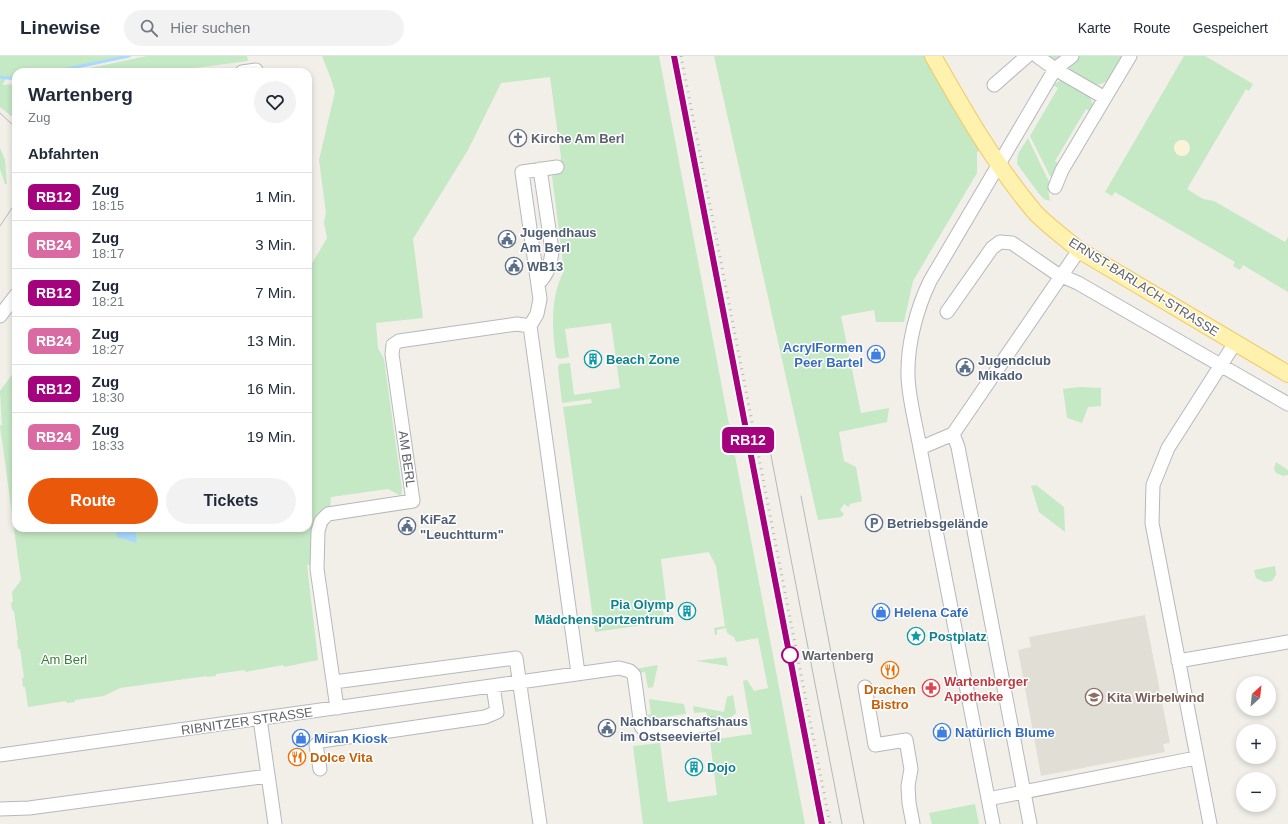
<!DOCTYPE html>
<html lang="de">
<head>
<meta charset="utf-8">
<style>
  body { margin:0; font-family:Arial,sans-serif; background:#f2f2f3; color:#1f2937; height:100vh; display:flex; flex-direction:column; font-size:15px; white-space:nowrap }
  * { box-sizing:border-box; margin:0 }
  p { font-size:13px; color:#747a83 }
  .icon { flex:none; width:22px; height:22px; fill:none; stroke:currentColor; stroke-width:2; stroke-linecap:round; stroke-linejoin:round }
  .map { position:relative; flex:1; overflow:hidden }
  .side { position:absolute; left:12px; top:12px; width:300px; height:464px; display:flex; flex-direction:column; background:#fff; border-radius:12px; box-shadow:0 2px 6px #0003 }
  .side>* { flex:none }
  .badge { padding:0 8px; border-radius:6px; font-size:14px; line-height:26px }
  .needle { width:26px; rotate:27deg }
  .tools { position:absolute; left:1236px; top:620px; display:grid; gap:8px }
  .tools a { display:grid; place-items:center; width:40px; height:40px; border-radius:50%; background:#fff; box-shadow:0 2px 6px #0003; font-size:20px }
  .map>.badge { position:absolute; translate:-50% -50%; box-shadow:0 0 0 2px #fff }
  h2 { padding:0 16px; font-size:15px; line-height:36px }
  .round { display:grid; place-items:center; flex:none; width:42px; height:42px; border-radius:21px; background:#f2f2f3 }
  .summary { display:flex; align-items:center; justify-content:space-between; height:68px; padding:0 16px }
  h1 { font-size:19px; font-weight:700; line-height:30px }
  .button { display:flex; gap:8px; margin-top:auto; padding:8px 16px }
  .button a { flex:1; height:46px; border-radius:24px; background:#ea580c; color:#fff; font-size:16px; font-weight:700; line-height:46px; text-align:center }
  .button a+a { background:#f2f2f3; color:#1f2937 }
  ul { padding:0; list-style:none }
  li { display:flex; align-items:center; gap:12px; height:48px; padding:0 16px; border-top:1px solid #e0e1e3 }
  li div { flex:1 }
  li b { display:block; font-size:15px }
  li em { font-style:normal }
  li .badge { min-width:44px; font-weight:700; text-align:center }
  header { display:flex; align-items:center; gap:24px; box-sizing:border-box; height:56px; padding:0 20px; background:#fff; border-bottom:1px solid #e0e1e3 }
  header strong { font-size:19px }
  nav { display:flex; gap:22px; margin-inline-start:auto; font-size:14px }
  .search { width:280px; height:36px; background:#f2f2f3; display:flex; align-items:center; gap:10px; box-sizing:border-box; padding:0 14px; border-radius:22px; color:#747a83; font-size:15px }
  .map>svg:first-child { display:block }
</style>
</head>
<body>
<header>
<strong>Linewise</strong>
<div class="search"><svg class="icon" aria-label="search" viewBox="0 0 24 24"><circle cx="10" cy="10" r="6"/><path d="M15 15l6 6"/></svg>Hier suchen</div>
<nav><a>Karte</a><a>Route</a><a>Gespeichert</a></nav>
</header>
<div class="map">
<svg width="1288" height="768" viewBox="0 0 1288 768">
  <rect width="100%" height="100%" fill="#f1efe8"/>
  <path fill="#e1ded6" d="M1145,559l25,128 -7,1 2,8 -124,24 -23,-126 13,-3 -2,-10z"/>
  <path fill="#c5e8c5" d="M0,0h128l-75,16h-37v7h-10l-4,6 14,-1v36l-16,-13z
    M147,0h100l1,5 -84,11h-93z
    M322,0h337l146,768h-162l-10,-78 27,-3 8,59 49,-7 -7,-55 42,-6 -9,-53 4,-1 7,11 14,-3 -10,-50 -22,4 -2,-5 -7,-4 -1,-5 -9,2v5h-2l-1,-7 11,-2 -9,-60 -7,-14 -48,7 5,41 -5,1 4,21 -70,10 -32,-225 29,-4 -1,-4 -29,4 -4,-35 1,-4 11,-1 4,32 46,-7 -9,-65 -46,6 4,28 -10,2 -3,-2c-4,-28 -6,-60 8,-86l-12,-95 8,-7 1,-12 -11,-80 -49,6 -33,67 -55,89 10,79 -47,5 2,25 6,11 18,130 -1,7 -13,-7 -57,8 -1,12 -17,55 -6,1 11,95 -34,7 -1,-2 -38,7v-2l-29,4v2l-9,1v-1l-87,12 -16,8 -29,4v2l-8,1 -1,-2 -38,6 -3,-20h-2l-1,-9h2l-4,-29h-2l-1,-9h1l-4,-29 -2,-1 -1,-8h2l-1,-10 9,-12 -21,-154 2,-1 -2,-34 16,-22v159h292v-258l19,-32 -3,-16 2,-9 -7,-53 16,-68 -4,-13z
    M714,0h213l53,92 -3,5v20l-64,108 -9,41h-28l-2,-12 -33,6 20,97 28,-5 -2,14 -48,10 5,29 12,6 6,34 -12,3 -1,3 -5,-3 -4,6 4,4 -2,3 -24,3z
    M1046,0h76l2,1c-8,12 -12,26 -28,28z
    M1184,0h21l48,28 -4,7 -3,-2 -59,100 16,10 11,2 71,41 3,-5v55l-45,-27 -3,5 -7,-4 2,-4 -120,-70 -3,4 -7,-4z
    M1061,24l28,14 4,11 -2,7 -5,-3 -31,52 5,4 -7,13 -3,-2 -20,-40 28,-48 -5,-3z
    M1028,82l22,46 -2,6 2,11 -6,-2 -4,-4 -23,-31 1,-10z
    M0,92l5,12 2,24h-2l-5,-15z
    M1080,331l21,1v18l-13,1 -6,16 -15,-5 -4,-29z
    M1276,406l12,8v5l-5,1 -7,-3 -2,-4z
    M1036,429l28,22 1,25 -26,-20 -8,-26z
    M1275,510l1,9 -4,6 -8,1 -8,-4 -2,-8z
    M726,601l2,9 -32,-5z
    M658,609l-5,22 -5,1 -3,-16 -8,1 -2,-4z
    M733,639l3,18c-6,7 -19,9 -28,6l-2,-7 -12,1 -1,-7 31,6 3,-15z
    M649,643l35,5 2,10 -30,4 1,9c-9,-1 -10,-3 -13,-11l7,-2z
    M975,748l4,20h-47l-3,-11z"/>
  <path fill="#fbf3d9" d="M1174 92a8 8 0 1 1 16 0a8 8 0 1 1-16 0Z"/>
  <path fill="#aadaff" d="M115,472h20l2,15 -20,-6z"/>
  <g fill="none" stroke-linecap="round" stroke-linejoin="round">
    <path stroke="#aadaff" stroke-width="3" d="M53,16l76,-16
      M0,21l16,2"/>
    <defs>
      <path id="minor" d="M1037,0l18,13 50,29
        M242,16l14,-2v2
        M994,29l33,-29
        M557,111l-35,5 18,127 -3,15 -7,12 48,347
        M1055,131l7,-17 68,-114
        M538,228c10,-10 13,-20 14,-34l-12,-81
        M947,256l45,-64 8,-6 12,1 45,31 21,9 210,121
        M0,260l16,-21
        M953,378l5,13 72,377
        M920,392l33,-14 126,-184
        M1178,605l110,-19
        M334,626l182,-24 24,166
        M865,631l10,58 31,-5 5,29 -3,17 1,17 4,21
        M337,652l-20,-139 1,-38 3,-10 7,-7 85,-13 -21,-147 1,-9 6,-4 118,-17 13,2
        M260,663l15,105
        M0,699l619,-87 11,3 4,4 7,51 4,5 7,2 60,-9
        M320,713l-4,-24 5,-4 164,-24 12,-5 -4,-26
        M988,743l208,-41
        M0,753l29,-1 239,-32
        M993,768l-73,-376c-4,-23 -11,-48 -12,-71 -1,-31 8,-67 22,-96l125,-212 17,-13
        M1210,768l-58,-301 1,-38 15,-37 67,-105"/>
      <path id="major" d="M933,0c30,53 61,107 100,154 13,15 31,27 46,40l209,124"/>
    </defs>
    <use href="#minor" stroke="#b5b8bc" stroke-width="15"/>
    <use href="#major" stroke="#f2c960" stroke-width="18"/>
    <use href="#minor" stroke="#fff" stroke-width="13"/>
    <use href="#major" stroke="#fff2af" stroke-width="16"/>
    <path stroke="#b6b7b8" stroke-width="1" d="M0,57l16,15
      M0,170l16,-24
      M769,389l73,379
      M801,440l63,328"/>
    <path stroke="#b6b7b8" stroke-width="3" stroke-dasharray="1 5" stroke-linecap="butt" d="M674,0l148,768
      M681,0l149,768"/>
  </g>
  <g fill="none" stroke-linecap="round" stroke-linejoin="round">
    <defs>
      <path id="line" d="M674,0l148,768"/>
    </defs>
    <use href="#line" stroke="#fff" stroke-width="9"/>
    <use href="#line" stroke="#a5027d" stroke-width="6"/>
  </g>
  <defs>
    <symbol id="church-ring" viewBox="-11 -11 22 22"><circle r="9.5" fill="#fff" stroke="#6b7280" stroke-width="1.5"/><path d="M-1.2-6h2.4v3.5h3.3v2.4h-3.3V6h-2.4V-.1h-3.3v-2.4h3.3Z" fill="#6b7280"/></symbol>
    <symbol id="civic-ring" viewBox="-11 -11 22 22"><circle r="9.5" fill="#fff" stroke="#5c6f8a" stroke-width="1.5"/><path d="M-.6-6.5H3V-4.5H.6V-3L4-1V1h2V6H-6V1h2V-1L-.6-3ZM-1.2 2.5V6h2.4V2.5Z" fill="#5c6f8a"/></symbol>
    <symbol id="shop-ring" viewBox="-11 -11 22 22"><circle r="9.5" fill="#fff" stroke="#3f7fe0" stroke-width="1.5"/><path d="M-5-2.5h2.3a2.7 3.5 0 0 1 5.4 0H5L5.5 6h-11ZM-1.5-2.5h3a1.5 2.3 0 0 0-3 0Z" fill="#3f7fe0"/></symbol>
    <symbol id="building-ring" viewBox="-11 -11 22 22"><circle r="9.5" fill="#fff" stroke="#0f9aa8" stroke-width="1.5"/><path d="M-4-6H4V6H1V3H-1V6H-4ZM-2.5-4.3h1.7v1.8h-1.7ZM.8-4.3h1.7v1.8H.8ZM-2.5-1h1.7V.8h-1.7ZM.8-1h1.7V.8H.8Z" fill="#0f9aa8"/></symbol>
    <symbol id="parking-ring" viewBox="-11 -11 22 22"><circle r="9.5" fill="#fff" stroke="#5c6f8a" stroke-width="1.5"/><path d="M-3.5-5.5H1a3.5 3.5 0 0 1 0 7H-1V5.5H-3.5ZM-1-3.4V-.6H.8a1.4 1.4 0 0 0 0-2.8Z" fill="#5c6f8a"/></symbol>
    <symbol id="sight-ring" viewBox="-11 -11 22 22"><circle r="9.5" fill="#fff" stroke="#0f9aa8" stroke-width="1.5"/><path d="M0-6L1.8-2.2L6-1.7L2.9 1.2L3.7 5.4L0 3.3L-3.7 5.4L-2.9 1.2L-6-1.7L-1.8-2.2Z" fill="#0f9aa8"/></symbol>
    <symbol id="restaurant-ring" viewBox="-11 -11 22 22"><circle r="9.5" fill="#fff" stroke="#e8710a" stroke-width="1.5"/><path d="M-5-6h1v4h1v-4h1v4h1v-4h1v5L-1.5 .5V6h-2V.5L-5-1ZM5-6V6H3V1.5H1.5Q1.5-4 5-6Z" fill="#e8710a"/></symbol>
    <symbol id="pharmacy-ring" viewBox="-11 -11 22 22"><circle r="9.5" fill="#fff" stroke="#e0444e" stroke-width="1.5"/><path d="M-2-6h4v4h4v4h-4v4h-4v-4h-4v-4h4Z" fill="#e0444e"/></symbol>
    <symbol id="school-ring" viewBox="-11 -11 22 22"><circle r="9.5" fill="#fff" stroke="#8d6e63" stroke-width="1.5"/><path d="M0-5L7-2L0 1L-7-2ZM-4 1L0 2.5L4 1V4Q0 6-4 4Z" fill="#8d6e63"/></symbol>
  </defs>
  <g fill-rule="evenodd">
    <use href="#church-ring" x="508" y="72" width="20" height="20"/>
    <use href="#civic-ring" x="497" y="173" width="20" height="20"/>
    <use href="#civic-ring" x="504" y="200" width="20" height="20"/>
    <use href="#shop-ring" x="866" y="288" width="20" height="20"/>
    <use href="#building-ring" x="583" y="293" width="20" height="20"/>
    <use href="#civic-ring" x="955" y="301" width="20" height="20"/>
    <use href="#parking-ring" x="864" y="457" width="20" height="20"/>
    <use href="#civic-ring" x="397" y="460" width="20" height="20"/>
    <use href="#building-ring" x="677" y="545" width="20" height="20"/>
    <use href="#shop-ring" x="871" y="546" width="20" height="20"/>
    <use href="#sight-ring" x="906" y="570" width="20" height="20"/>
    <use href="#restaurant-ring" x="880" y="604" width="20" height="20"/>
    <use href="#pharmacy-ring" x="921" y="622" width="20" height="20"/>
    <use href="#school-ring" x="1084" y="631" width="20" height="20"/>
    <use href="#civic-ring" x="597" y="662" width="20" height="20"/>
    <use href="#shop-ring" x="932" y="666" width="20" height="20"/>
    <use href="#shop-ring" x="291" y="672" width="20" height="20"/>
    <use href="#restaurant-ring" x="287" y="691" width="20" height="20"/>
    <use href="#building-ring" x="684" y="701" width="20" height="20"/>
  </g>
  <circle fill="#fff" stroke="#a5027d" stroke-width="2" cx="790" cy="599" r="8"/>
  <g text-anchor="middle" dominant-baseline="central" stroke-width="3" stroke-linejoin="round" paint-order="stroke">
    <g font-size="13" font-weight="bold" fill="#5b616d" stroke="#fff" text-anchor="start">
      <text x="531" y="82">Kirche Am Berl</text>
    </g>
    <g font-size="13" font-weight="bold" fill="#4e5e75" stroke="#fff" text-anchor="start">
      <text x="520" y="176">Jugendhaus<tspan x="520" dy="15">Am Berl</tspan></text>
      <text x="527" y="210">WB13</text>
      <text x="978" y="304">Jugendclub<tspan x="978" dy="15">Mikado</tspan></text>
      <text x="420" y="463">KiFaZ<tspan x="420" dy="15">"Leuchtturm"</tspan></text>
      <text x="887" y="467">Betriebsgelände</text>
      <text x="620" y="665">Nachbarschaftshaus<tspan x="620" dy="15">im Ostseeviertel</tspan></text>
    </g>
    <g font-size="13" fill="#5f6368" stroke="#fff">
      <text transform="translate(1144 231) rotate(32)">ERNST-BARLACH-STRASSE</text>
      <text transform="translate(407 403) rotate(82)">AM BERL</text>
      <text transform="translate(247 665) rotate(-8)">RIBNITZER STRASSE</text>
    </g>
    <g font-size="13" font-weight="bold" fill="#366cbe" stroke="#fff" text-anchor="start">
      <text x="863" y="291" text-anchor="end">AcrylFormen<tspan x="863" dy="15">Peer Bartel</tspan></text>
      <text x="894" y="556">Helena Café</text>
      <text x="955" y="676">Natürlich Blume</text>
      <text x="314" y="682">Miran Kiosk</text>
    </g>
    <g font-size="13" font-weight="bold" fill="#0d838f" stroke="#fff" text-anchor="start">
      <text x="606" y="303">Beach Zone</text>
      <text x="674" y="548" text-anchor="end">Pia Olymp<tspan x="674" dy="15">Mädchensportzentrum</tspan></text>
      <text x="929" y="580">Postplatz</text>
      <text x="707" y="711">Dojo</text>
    </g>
    <g font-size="13" font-weight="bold" fill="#5f6368" stroke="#fff" text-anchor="start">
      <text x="802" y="599">Wartenberg</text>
    </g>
    <g font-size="13" fill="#348238" stroke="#fff">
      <text x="64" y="603">Am Berl</text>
    </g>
    <g font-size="13" font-weight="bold" fill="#be3a42" stroke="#fff" text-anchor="start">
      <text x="944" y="625">Wartenberger<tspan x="944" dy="15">Apotheke</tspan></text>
    </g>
    <g font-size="13" font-weight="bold" fill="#c56008" stroke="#fff">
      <text x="890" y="633">Drachen<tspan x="890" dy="15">Bistro</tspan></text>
      <text x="310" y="701" text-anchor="start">Dolce Vita</text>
    </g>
    <g font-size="13" font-weight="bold" fill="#785e54" stroke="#fff" text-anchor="start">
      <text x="1107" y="641">Kita Wirbelwind</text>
    </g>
  </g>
</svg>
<div class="tools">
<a><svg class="needle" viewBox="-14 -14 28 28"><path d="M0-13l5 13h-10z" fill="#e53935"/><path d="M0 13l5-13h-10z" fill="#747a83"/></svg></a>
<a>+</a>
<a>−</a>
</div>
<b class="badge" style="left:748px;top:384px;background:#a5027d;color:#fff">RB12</b>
<section class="side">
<div class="summary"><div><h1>Wartenberg</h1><p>Zug</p></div><a class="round"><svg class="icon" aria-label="heart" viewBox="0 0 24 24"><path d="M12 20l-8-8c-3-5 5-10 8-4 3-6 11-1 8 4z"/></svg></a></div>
<h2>Abfahrten</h2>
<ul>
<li><span class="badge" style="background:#a5027d;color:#fff">RB12</span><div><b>Zug</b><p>18:15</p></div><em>1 Min.</em></li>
<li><span class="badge" style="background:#da6ba2;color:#fff">RB24</span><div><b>Zug</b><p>18:17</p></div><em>3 Min.</em></li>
<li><span class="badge" style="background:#a5027d;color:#fff">RB12</span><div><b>Zug</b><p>18:21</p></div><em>7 Min.</em></li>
<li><span class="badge" style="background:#da6ba2;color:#fff">RB24</span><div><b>Zug</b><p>18:27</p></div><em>13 Min.</em></li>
<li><span class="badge" style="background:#a5027d;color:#fff">RB12</span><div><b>Zug</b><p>18:30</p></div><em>16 Min.</em></li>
<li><span class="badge" style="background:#da6ba2;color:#fff">RB24</span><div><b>Zug</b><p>18:33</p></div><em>19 Min.</em></li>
</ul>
<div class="button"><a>Route</a><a>Tickets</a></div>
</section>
</div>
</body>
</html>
